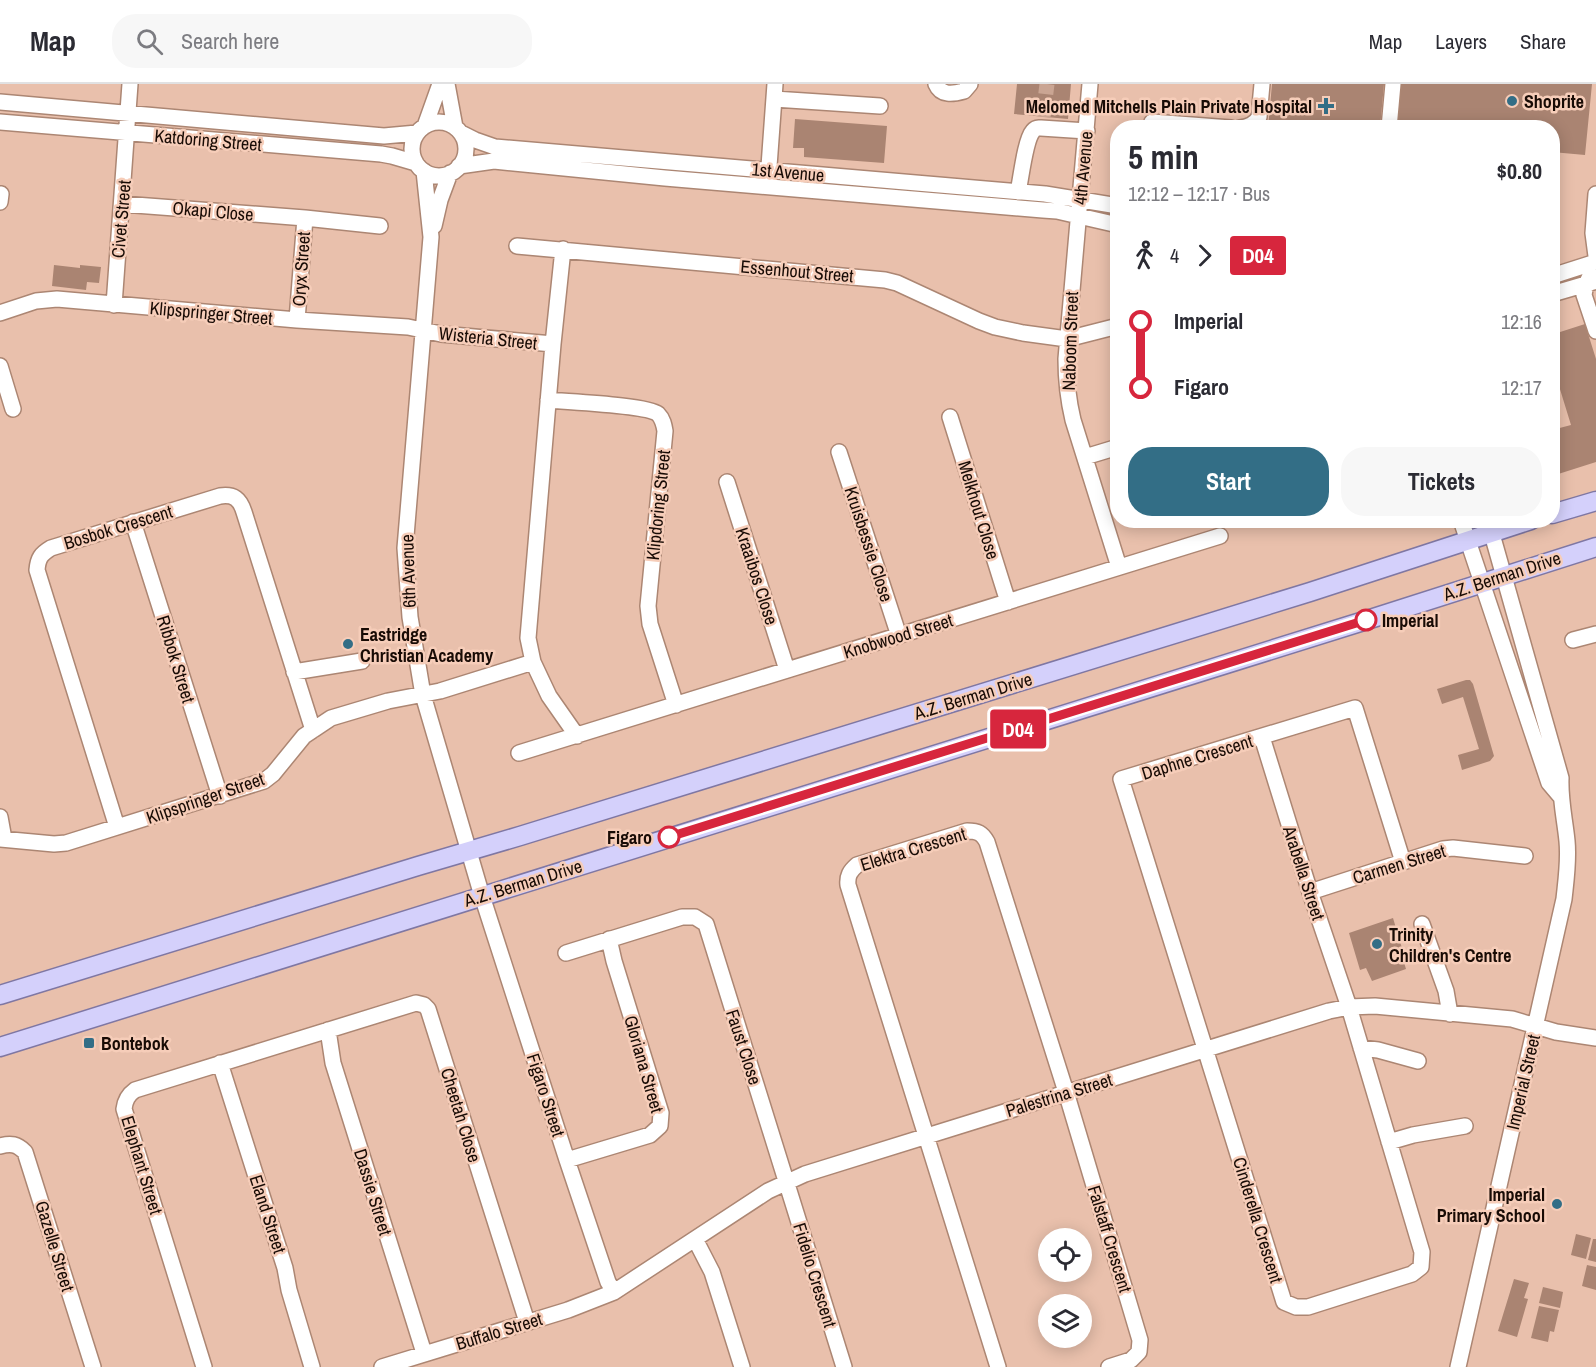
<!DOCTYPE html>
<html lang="en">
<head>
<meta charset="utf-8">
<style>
  body { margin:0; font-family:"Archivo Narrow",sans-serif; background:#f7f7f7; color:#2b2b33; height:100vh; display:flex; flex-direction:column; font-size:22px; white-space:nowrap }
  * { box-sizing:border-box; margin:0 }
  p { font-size:20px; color:#7c7c81 }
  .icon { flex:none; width:33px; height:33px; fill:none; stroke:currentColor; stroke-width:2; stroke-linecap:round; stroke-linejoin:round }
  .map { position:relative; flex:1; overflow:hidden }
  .side { position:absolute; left:1110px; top:36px; width:450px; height:408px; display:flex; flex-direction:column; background:#fff; border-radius:24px; box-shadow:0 3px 15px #0003 }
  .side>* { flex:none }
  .badge { padding:0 12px; border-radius:4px; font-size:21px; line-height:39px }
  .controls { position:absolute; left:1038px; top:1144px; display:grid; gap:12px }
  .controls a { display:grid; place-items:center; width:54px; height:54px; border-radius:50%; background:#fff; box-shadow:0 3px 15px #0003; font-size:30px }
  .map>.badge { position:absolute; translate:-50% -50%; box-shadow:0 0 0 3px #fff }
  .legs { display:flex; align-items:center; gap:9px; height:66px; padding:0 18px; font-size:20px }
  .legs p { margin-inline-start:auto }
  .head { display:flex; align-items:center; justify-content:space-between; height:102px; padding:0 18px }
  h1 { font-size:33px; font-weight:700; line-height:45px }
  .action { display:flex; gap:12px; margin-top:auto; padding:12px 18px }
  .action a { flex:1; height:69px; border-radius:24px; background:#336e86; color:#fff; font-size:24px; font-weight:700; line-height:69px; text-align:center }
  .action a+a { background:#f7f7f7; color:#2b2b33 }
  ul { padding:0 18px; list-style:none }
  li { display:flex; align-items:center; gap:21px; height:66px; font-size:22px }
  li i { display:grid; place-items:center; width:9px; height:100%; margin:0 8px; background:currentColor }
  li i::after { content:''; width:15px; height:15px; margin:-8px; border:4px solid; border-radius:50%; background:#fff }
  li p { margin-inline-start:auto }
  li:first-child i { background:linear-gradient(#0000 50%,currentColor 0) }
  li:last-child i { background:linear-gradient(currentColor 50%,#0000 0) }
  header { display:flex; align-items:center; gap:36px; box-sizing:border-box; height:84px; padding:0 30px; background:#fff; border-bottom:2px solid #e1e1e2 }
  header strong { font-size:28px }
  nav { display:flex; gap:33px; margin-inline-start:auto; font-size:21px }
  .search { width:420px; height:54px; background:#f7f7f7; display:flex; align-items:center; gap:15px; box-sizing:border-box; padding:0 21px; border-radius:24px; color:#7c7c81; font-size:22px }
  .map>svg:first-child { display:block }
</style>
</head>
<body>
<header>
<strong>Map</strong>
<div class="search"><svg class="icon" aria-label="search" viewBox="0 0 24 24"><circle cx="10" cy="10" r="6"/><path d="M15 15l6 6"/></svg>Search here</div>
<nav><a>Map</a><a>Layers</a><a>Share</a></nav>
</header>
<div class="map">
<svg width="1596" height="1283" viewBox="0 0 1596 1283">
  <rect width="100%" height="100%" fill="#e9c0ac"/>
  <path fill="#aa8472" d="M1017,0h54l-3,35 -54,-5z
    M1272,0h112l-4,44h-112z
    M1399,0h193l-7,71 -33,-3v-24h-157z
    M795,35l92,7 -3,37 -80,-6v-9h-11z
    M54,181l26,3v-3l21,2 -2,16 -12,-1 -1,8 -34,-4z
    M1552,236l5,13 28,-9 11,35v103l-44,14v-46l19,-5 -12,-39 -7,2z
    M1466,596h4l3,4 21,72 -4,5 -28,9 -4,-15 21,-6 -16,-52 -21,7 -5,-15z
    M1393,834l11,37 -2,1 4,13 -34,12 -6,-13 -6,2 -11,-37z
    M1576,1150l15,4 -5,21 -15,-4z
    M1593,1155h3v23l-8,-2z
    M1587,1181l9,2v23l-14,-4z
    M1514,1195l15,4 -5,15 4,1 -11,38 -19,-6z
    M1543,1203l20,5 -3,16 -21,-5z
    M1539,1222l20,4 -5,22 -4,-1 -2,11 -17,-4z"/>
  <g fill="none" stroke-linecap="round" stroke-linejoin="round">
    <path stroke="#caa593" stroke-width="15" stroke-dasharray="15 8" stroke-linecap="butt" d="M1043,33l4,-33"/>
    <defs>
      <path id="minor" d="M447,0l8,43
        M936,0c5,12 17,10 28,7l6,-7
        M1090,0l-24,275c0,21 2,40 7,61l46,147
        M774,15l106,7
        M0,18l384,34 33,-3
        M412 65a27 27 0 1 1 54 0a27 27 0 1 1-54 0Z
        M0,38l381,32 11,2 24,7
        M1152,38l79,6
        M425,42l15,-42
        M1240,44c8,-1 15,-3 19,-11l3,-33
        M1389,44l4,-44
        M461,49l14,7 20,7 550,47 73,12
        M459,82l35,-5 171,17 378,32 14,1 61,14
        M424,87l7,66 -26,311 5,69 13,78 59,201 85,264 41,122 6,10
        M768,96l7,-96
        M1018,108c3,-13 7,-52 15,-61 3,-4 4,-3 8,-3l46,3
        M1596,110l-3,39 3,23
        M0,118l1,-8
        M122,120l183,14 75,8
        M434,142l6,-26 10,-27
        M517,162l368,34 12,3 82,38 16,6 28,6 44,6 51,-13
        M563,165l-10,95 -25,294 5,24 16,34 28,40
        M1596,180l-10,20 -2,11 12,36
        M1552,192l44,-14
        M1552,210l41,-12
        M114,221l16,-221
        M0,229l36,-12 21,-2 240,21 111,7 33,7 112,10
        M297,236l8,-102
        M0,282l13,43
        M548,316c20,2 99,5 110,14 5,5 6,11 7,17l-17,175 2,18 26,81
        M950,333l58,185
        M839,368l60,184
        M1085,373l33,-10
        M727,398l60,188
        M1461,436l88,263 11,13
        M133,438l87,274
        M1573,556l23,-6
        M294,588l68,-11
        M1262,653l48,155 39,115 73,245 -1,15 -9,7 -104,33h-12l-12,-5 -163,-523 234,-71 48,154
        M519,669l701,-217
        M0,733l4,22
        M117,743l-80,-257c1,-12 4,-16 14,-22l169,-52c14,-2 20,3 24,16l69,218
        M0,755l54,5 12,-1 198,-62 9,-7 31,-38 27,-18 57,-17 52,-10 93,-29
        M1310,808l133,-43 10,-1 72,8
        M1422,840l24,67 4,23
        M566,869l116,-36h13l11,7 138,443
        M328,946l5,33 91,290
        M1361,964l17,2 40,11
        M220,979l65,205 4,22 23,77
        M1389,1058l24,-7 52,-9
        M0,1062c11,-3 17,-2 25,6l68,215
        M567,1076l83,-25 10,-9 1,-13 -47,-152 -5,-22
        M695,1155l17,33 30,95
        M204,1283l-80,-258c1,-9 4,-14 11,-19l281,-87 8,2 4,4 99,313
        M382,1283l186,-57 46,-18 154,-101 37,-17 524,-163 20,-4 26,-1 137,13 44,13 40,6
        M998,1283l-150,-482c-1,-9 2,-14 9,-20l110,-34c11,0 15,2 20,11l79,250 74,248 -1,12 -8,8 -22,7
        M1458,1283l106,-468c2,-19 5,-38 3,-58 -2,-21 -7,-41 -6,-63l-73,-258"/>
      <path id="major" d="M1552,430l44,-13
        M0,911l418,-129 102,-30 790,-244 221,-72
        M0,963l1367,-427 229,-73"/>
    </defs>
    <use href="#minor" stroke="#ac8673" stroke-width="18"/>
    <use href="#major" stroke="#7f77a3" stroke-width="21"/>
    <use href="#minor" stroke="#fff" stroke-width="15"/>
    <use href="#major" stroke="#d4d0fb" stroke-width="18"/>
  </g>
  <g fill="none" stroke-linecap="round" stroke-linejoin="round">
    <defs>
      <path id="line-1" d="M669,753l697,-217"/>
    </defs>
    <use href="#line-1" stroke="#fff" stroke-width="14"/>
    <use href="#line-1" stroke="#d7263d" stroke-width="9"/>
  </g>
  <g fill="#336e86" stroke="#f6cdb9" stroke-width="2">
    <circle cx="1512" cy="17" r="6"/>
    <path d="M1323 13h6v6h6v6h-6v6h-6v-6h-6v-6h6z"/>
    <circle cx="348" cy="560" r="6"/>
    <circle cx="1377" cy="860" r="6"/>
    <rect x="83" y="953" width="12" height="12" rx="3"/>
    <circle cx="1557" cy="1120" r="6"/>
  </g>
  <g fill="#fff" stroke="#d7263d" stroke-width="3">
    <circle cx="1366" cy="536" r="10"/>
    <circle cx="669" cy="753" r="10"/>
  </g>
  <g text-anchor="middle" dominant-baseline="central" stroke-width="5" stroke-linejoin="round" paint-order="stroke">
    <g font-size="18" font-weight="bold" fill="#180b05" stroke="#f6cdb9" text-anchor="start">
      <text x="1524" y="17">Shoprite</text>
      <text x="1312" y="22" text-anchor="end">Melomed Mitchells Plain Private Hospital</text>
      <text x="360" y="550">Eastridge<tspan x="360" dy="21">Christian Academy</tspan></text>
      <text x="1389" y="850">Trinity<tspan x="1389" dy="21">Children's Centre</tspan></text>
      <text x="101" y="959">Bontebok</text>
      <text x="1545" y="1110" text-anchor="end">Imperial<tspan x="1545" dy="21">Primary School</tspan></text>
    </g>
    <g font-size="18" fill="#180b05" stroke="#f6cdb9">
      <text transform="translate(208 56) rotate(5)">Katdoring Street</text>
      <text transform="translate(1083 84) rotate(-85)">4th Avenue</text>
      <text transform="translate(788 88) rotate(5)">1st Avenue</text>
      <text transform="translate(213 127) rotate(5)">Okapi Close</text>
      <text transform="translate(121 135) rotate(-85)">Civet Street</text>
      <text transform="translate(301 185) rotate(-86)">Oryx Street</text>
      <text transform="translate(797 187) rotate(5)">Essenhout Street</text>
      <text transform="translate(211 229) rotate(5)">Klipspringer Street</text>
      <text transform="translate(488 254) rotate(6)">Wisteria Street</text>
      <text transform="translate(1070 257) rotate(-88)">Naboom Street</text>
      <text transform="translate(658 421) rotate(-84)">Klipdoring Street</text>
      <text transform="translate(979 426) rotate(73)">Melkhout Close</text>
      <text transform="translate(118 443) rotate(-17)">Bosbok Crescent</text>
      <text transform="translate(869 460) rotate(72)">Kruisbessie Close</text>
      <text transform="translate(408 487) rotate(-92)">6th Avenue</text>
      <text transform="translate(757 492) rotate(72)">Kraaibos Close</text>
      <text transform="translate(1502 492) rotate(-18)">A.Z. Berman Drive</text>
      <text transform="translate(898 552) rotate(-17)">Knobwood Street</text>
      <text transform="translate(176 575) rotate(73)">Ribbok Street</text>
      <text transform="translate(973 612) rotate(-17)">A.Z. Berman Drive</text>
      <text transform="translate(1197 673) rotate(-17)">Daphne Crescent</text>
      <text transform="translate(205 714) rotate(-19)">Klipspringer Street</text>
      <text transform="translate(913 765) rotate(-17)">Elektra Crescent</text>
      <text transform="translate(1399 780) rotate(-17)">Carmen Street</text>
      <text transform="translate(1304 789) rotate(72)">Arabella Street</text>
      <text transform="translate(523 799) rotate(-17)">A.Z. Berman Drive</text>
      <text transform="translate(744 963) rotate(72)">Faust Close</text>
      <text transform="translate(644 980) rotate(74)">Gloriana Street</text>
      <text transform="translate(1523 998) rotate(-77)">Imperial Street</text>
      <text transform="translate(546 1011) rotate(72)">Figaro Street</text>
      <text transform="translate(1059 1011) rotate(-17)">Palestrina Street</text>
      <text transform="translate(461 1031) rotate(73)">Cheetah Close</text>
      <text transform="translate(142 1081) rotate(73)">Elephant Street</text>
      <text transform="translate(373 1108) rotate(73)">Dassie Street</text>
      <text transform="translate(268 1130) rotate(72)">Eland Street</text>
      <text transform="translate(1258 1136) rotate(73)">Cinderella Crescent</text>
      <text transform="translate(1110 1155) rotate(73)">Falstaff Crescent</text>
      <text transform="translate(55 1162) rotate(73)">Gazelle Street</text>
      <text transform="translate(815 1191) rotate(73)">Fidelio Crescent</text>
      <text transform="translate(499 1247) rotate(-17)">Buffalo Street</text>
    </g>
    <g font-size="18" font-weight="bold" fill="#180b05" stroke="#f6cdb9" text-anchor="start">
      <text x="1382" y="536">Imperial</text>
      <text x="652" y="753" text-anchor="end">Figaro</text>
    </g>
  </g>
</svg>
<div class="controls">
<a><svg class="icon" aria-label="locate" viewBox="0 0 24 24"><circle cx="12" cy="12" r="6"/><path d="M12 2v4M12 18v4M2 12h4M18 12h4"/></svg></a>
<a><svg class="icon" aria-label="layers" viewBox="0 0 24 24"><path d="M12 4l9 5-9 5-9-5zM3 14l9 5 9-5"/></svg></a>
</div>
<b class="badge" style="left:1018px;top:645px;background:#d7263d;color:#fff">D04</b>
<section class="side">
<div class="head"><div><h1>5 min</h1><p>12:12 – 12:17 · Bus</p></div><b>$0.80</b></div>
<div class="legs"><svg class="icon" aria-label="walk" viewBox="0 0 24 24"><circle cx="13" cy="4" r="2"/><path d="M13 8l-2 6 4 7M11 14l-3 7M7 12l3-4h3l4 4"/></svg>4<svg class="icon" aria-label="forward" viewBox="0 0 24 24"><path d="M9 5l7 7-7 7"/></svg><b class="badge" style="background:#d7263d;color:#fff">D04</b></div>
<ul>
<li><i style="color:#d7263d"></i><b>Imperial</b><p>12:16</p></li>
<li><i style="color:#d7263d"></i><b>Figaro</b><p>12:17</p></li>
</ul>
<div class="action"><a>Start</a><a>Tickets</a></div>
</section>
</div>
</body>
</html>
